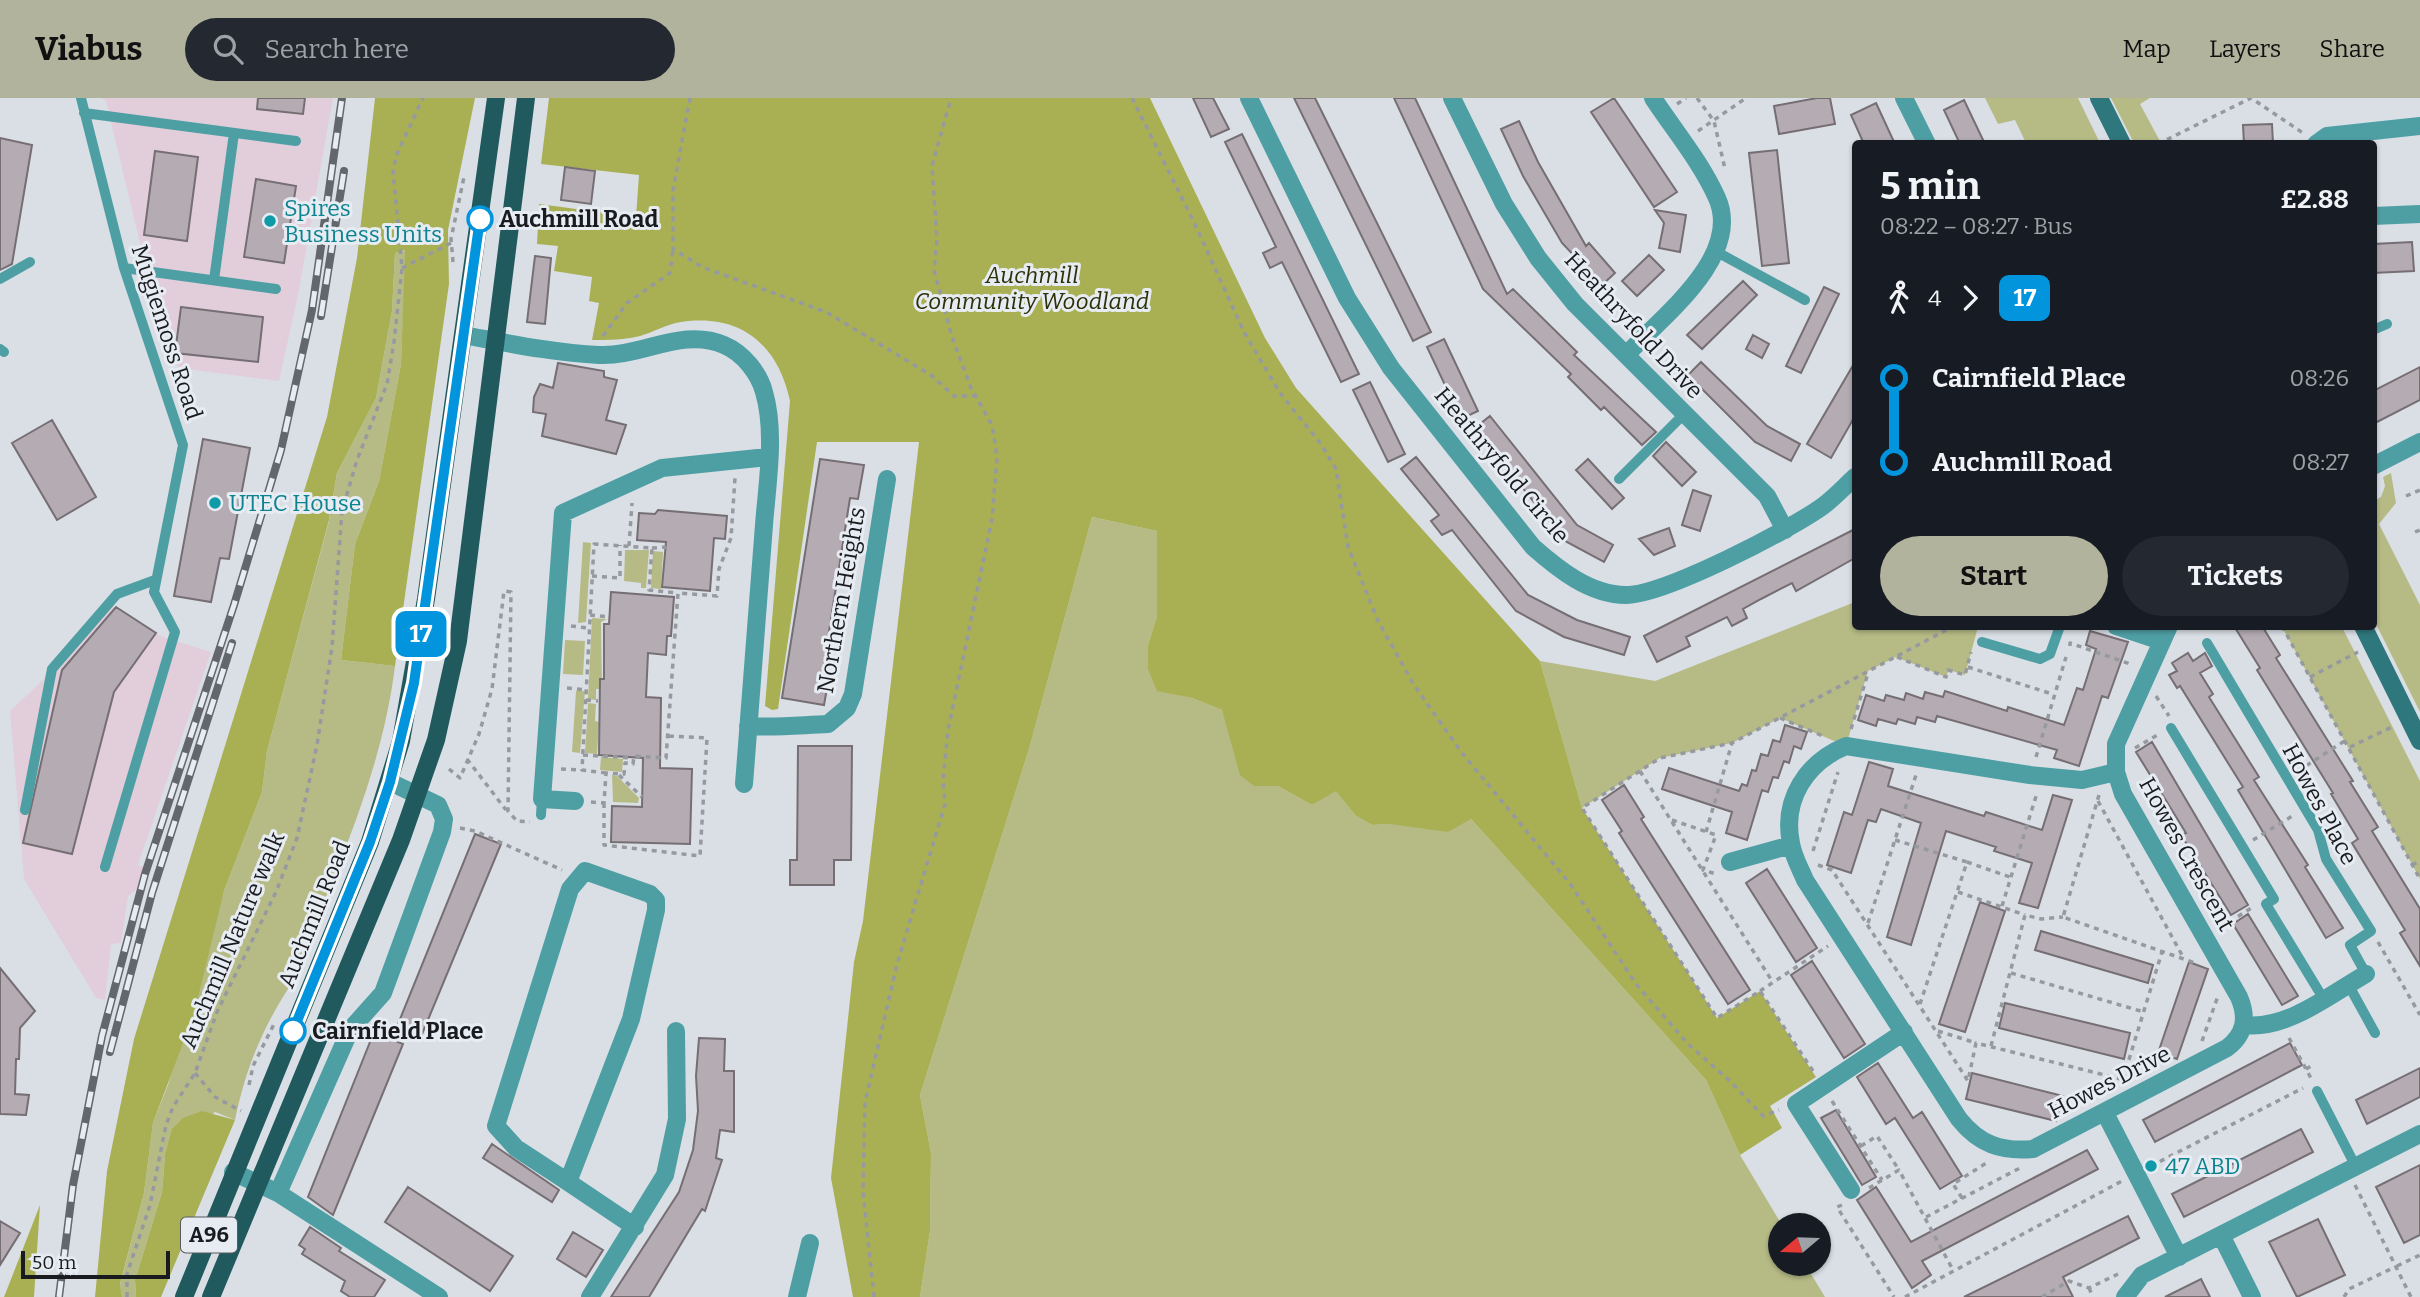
<!DOCTYPE html>
<html lang="en">
<head>
<meta charset="utf-8">
<style>
  body { margin:0; font-family:Bitter,serif; background:#242831; color:#f1f3f6; height:100vh; display:flex; flex-direction:column; font-size:26px; white-space:nowrap }
  * { box-sizing:border-box; margin:0 }
  p { font-size:23px; color:#9ea1a6 }
  .icon { flex:none; width:38px; height:38px; fill:none; stroke:currentColor; stroke-width:2; stroke-linecap:round; stroke-linejoin:round }
  .map { position:relative; flex:1; overflow:hidden }
  .side { position:absolute; left:1852px; top:42px; width:525px; height:490px; display:flex; flex-direction:column; background:#171b24; border-radius:7px; box-shadow:0 2px 5px #0004 }
  .side>* { flex:none }
  .badge { padding:0 14px; border-radius:10px; font-size:24px; line-height:46px }
  .needle { width:46px; rotate:251deg }
  .controls { position:absolute; left:1768px; top:1115px; display:grid; gap:14px }
  .controls a { display:grid; place-items:center; width:63px; height:63px; border-radius:50%; background:#171b24; box-shadow:0 2px 5px #0004; font-size:35px }
  .scale { position:absolute; left:21px; bottom:18px; width:149px; box-sizing:border-box; padding-left:7px; border:4px solid #191b1e; border-top:0; font-size:19px; line-height:24px; white-space:nowrap; color:#191b1e; -webkit-text-stroke:5px #e7ecf3; paint-order:stroke }
  .map>.badge { position:absolute; translate:-50% -50%; box-shadow:0 0 0 4px #fff }
  .legs { display:flex; align-items:center; gap:10px; height:77px; padding:0 28px; font-size:23px }
  .legs p { margin-inline-start:auto }
  .overview { display:flex; align-items:center; justify-content:space-between; height:119px; padding:0 28px }
  h1 { font-size:38px; font-weight:700; line-height:52px }
  .action { display:flex; gap:14px; margin-top:auto; padding:14px 28px }
  .action a { flex:1; height:80px; border-radius:42px; background:#b2b39d; color:#111; font-size:28px; font-weight:700; line-height:80px; text-align:center }
  .action a+a { background:#242831; color:#f1f3f6 }
  ul { padding:0 28px; list-style:none }
  li { display:flex; align-items:center; gap:24px; height:84px; font-size:26px }
  li i { display:grid; place-items:center; width:10px; height:100%; margin:0 9px; background:currentColor }
  li i::after { content:''; width:18px; height:18px; margin:-9px; border:5px solid; border-radius:50%; background:#171b24 }
  li p { margin-inline-start:auto }
  li:first-child i { background:linear-gradient(#0000 50%,currentColor 0) }
  li:last-child i { background:linear-gradient(currentColor 50%,#0000 0) }
  header { display:flex; align-items:center; gap:42px; box-sizing:border-box; height:98px; padding:0 35px; background:#b2b39d; color:#111 }
  header strong { font-size:33px }
  nav { display:flex; gap:38px; margin-inline-start:auto; font-size:24px }
  .search { width:490px; height:63px; background:#242831; display:flex; align-items:center; gap:18px; box-sizing:border-box; padding:0 24px; border-radius:38px; color:#9ea1a6; font-size:26px }
  .map>svg:first-child { display:block }
</style>
</head>
<body>
<header>
<strong>Viabus</strong>
<div class="search"><svg class="icon" aria-label="search" viewBox="0 0 24 24"><circle cx="10" cy="10" r="6"/><path d="M15 15l6 6"/></svg>Search here</div>
<nav><a>Map</a><a>Layers</a><a>Share</a></nav>
</header>
<div class="map">
<svg width="2420" height="1199" viewBox="0 0 2420 1199">
  <rect width="100%" height="100%" fill="#dadfe6"/>
  <path fill="#e2cddb" d="M101,0h232l-35,197 -19,86 -101,-13 -27,-79 -45,-188z
    M107,505l56,34 48,15 -73,213 5,2 -7,23 -8,6 -7,47 -10,1 -6,56 -9,-2 -72,-119 -14,-168 35,-33 3,-8z"/>
  <path fill="#b6bb86" d="M1985,0h93l22,45h-74l-11,-23 -17,4z
    M2111,0h39l-10,6 21,39h-27z
    M406,152l-5,114 -22,117 -24,63 -14,116 54,6c-14,114 -65,218 -107,323 -27,42 -43,82 -53,131l-20,-8 -50,43 -3,37 -27,88 1,17h-14l-2,-12 24,-92 9,-70 15,-38 56,-194 38,-99 5,-41 62,-230 8,-48 39,-75 16,-87 3,-58z
    M2391,375l5,30 -17,21 41,81v107l-47,-94v-117l8,-4 4,-11 -2,-9z
    M1092,419l65,14v85l-9,29 9,45 35,8 30,12 32,76h24l34,19 24,-15 20,26 16,9 99,-6 235,261 34,75 42,70 -2,39h25l20,33h-905l10,-66 1,-78 -11,-58 109,-346z
    M583,444l8,1 -5,79 -8,1z
    M625,452h24l-3,38h-5v-5l-17,-2z
    M653,453l10,1 -2,37 -10,-1z
    M1855,504v24l123,1 -13,48 -16,-5 -3,7 -50,-20 -28,14 -22,75 -66,-28 -48,25 -72,15 -78,50 -42,-147 115,20z
    M592,520l15,1 -6,3 1,67h-6v11l-8,-1z
    M2282,529h60l78,154v98z
    M565,542l20,1 -2,34 -20,-1z
    M576,593h9l-5,62 -8,-1z
    M588,605l8,1 -1,17 4,1 -2,32 -12,-1z
    M601,659l22,2 -1,13 -22,-2z
    M612,677l5,1 22,22 -1,5 -25,-1z"/>
  <path fill="#a9b054" d="M375,0h100l-27,132 1,54 -54,382 -54,-6 14,-116 24,-63 22,-117 4,-114 -10,3 -3,58 -16,87 -39,75 -8,47 -62,231 -5,41 -38,99 -30,123 -41,109 -9,70 -24,91 2,13h-27l12,-126 27,-132 193,-622 30,-159z
    M549,0h601l115,240 31,50 244,273 42,147 135,210 43,-27 56,86 -46,29 12,22 -42,27 -34,-75 -235,-261 -23,13 -58,-8 -18,1 -16,-9 -20,-25 -24,14 -34,-19h-24l-14,-11 -18,-65 -30,-12 -35,-7 -9,-22v-24l9,-29v-85l-65,-14 -63,232 -109,346 11,58 -1,78 -10,66h-67l-22,-119 23,-216 9,-41 56,-479h-102l-39,267 -6,1 -7,-4 25,-305c-12,-56 -49,-88 -109,-79 -14,2 -27,10 -41,14 -15,4 -32,4 -48,4l7,-37 -10,-2 3,-24 -38,-6 4,-25 -21,-2 2,-40 97,13 3,-42 -98,-11z
    M202,1013l33,9 -74,177h-25l-1,-17 27,-88 3,-37 7,-26 11,-11z
    M40,1107l-6,92h-30l2,-5z"/>
  <path fill="#b4acb2" stroke="#756e73" stroke-width="2" d="M258,0h47l-2,16 -46,-5z
    M1193,0h20l16,31 -18,8z
    M1294,0h21l116,234 -18,9z
    M1394,0h21l92,196 6,-5 64,63 -3,3 82,77 -14,13 -38,-38 -3,3 -33,-33 3,-3 -88,-85z
    M1614,0l63,94 -23,15 -63,-95z
    M1817,0h13l5,26 -56,10 -5,-28z
    M1964,2l9,19 12,25h-25l-16,-34z
    M1876,5l19,41h-31l-13,-29z
    M1519,23l19,41 48,84 3,-3 26,30 -13,12 -40,-42 -39,-67 -22,-47z
    M2272,26l1,20h-29l-1,-19z
    M1242,36l117,240 -18,8 -59,-120 -12,6 -7,-15 13,-6 -51,-105z
    M0,40l32,7 -20,119 -12,6z
    M1777,52l12,113 -27,3 -13,-113z
    M155,53l43,6 -11,84 -43,-6z
    M565,69l30,4 -4,33 -30,-4z
    M256,81l40,7 -12,77 -40,-6z
    M1655,112l31,5 -6,37 -21,-4 5,-25z
    M2412,144l2,29 -41,2v-29z
    M1649,157l15,15 -27,26 -15,-15z
    M535,158l16,2 -6,66 -18,-2z
    M1743,183l14,14 -55,54 -15,-14z
    M1824,189l15,7 -38,79 -15,-7z
    M181,209l82,10 -5,45 -83,-9z
    M1753,237l16,9 -7,14 -16,-9z
    M1444,241l34,72 -17,8 -34,-72z
    M1701,264l66,64 33,18 -9,17 -36,-19 -67,-67z
    M1855,264v54l-24,42 -24,-14z
    M558,265l46,8v6l13,3 -11,40 20,5 -10,29 -74,-18 4,-22 -13,-2 1,-15 6,-13 13,4z
    M2420,269v33l-47,24v-33z
    M1370,284l35,72 -17,8 -35,-72z
    M1490,318l87,109 36,20 -9,17 -39,-21 -90,-113z
    M52,322l44,77 -39,23 -45,-77z
    M203,341l47,9 -21,111 -9,-1 -9,44 -37,-6z
    M1666,344l30,30 -14,14 -29,-30z
    M1416,359l112,138 49,25 53,17 -6,18 -60,-18 -48,-26 -64,-81 -10,5 -11,-14 8,-6 -38,-46z
    M820,361l44,6 -6,34 -8,-1 -27,172 7,1 -6,34 -42,-7z
    M1588,361l36,39 -12,11 -36,-39z
    M1693,392l18,6 -11,35 -18,-6z
    M658,412l69,6 -2,23 -11,-1 -4,53 -48,-4 4,-45 -29,-2 2,-27 16,1z
    M1669,430l6,18 -21,9 -15,-16z
    M1855,431v29l-59,33 -4,-8 -31,16 -18,10 4,9 -15,8 -5,-9 -41,20 4,9 -33,16 -13,-26z
    M611,494l63,5 -3,39h-4l-1,19 -18,-2 -2,44 15,1 -1,70 32,1 -2,75 -79,-2 1,-36 30,1 1,-49 -44,-3 1,-76h4v-55h5z
    M116,509l40,26 -42,59 -42,162 -49,-11 39,-173z
    M2234,528h28l18,29 -4,3 77,123 -3,1 28,45 -6,4 48,78v57l-20,-33 5,-3 -53,-87 6,-4 -27,-45 2,-1 -76,-123 3,-2z
    M2090,533l38,11 -20,56 -6,-2 -23,70 -25,-8 3,-8 -120,-34 -2,6 -18,-5 -2,7 -17,-5 -2,5 -18,-5 -2,7 -18,-6 8,-25 18,6 2,-6 18,5 2,-7 17,6 2,-7 18,5 2,-6 62,20 1,-4 56,18 13,-37 6,2 13,-41 -10,-4z
    M2188,555l5,8 12,-8 7,13 -12,7 13,21 -4,3 50,80 -5,3 54,85 -3,2 38,61 -17,10 -88,-148 5,-3 -63,-101 -3,2 -8,-13 8,-4 -5,-8z
    M1785,627l22,7 -6,17 -7,-3 -5,17 -5,-2 -6,17 -5,-1 -5,15 -6,-2 -15,50 -21,-7 6,-21 -70,-23 7,-21 70,23 3,-7 5,2 5,-16 4,1 5,-17 7,2 5,-16 7,2z
    M2152,644l96,163 -17,10 -50,-80 5,-2 -50,-81z
    M798,648h54l-1,114h-17v25h-44v-25h7z
    M1869,664l24,7 -5,17 96,30 2,-4 56,18 11,-35 19,5 -34,108 -19,-5 13,-40 -38,-12 2,-4 -50,-16 -35,114 -24,-8 34,-114 -40,-14 -5,13 -8,-2 -17,53 -24,-8 17,-53 8,3z
    M1624,687l20,32 -3,2 109,171 -22,14 -109,-171 3,-2 -20,-31z
    M475,736l26,10 -81,195 -24,-10z
    M1767,771l50,79 -21,14 -50,-79z
    M1980,804l25,9 -40,121 -26,-8z
    M2248,816l50,82 -16,9 -49,-81z
    M2041,833l112,34 -5,18 -113,-33z
    M1812,863l53,83 -21,14 -53,-83z
    M2189,864l19,7 -31,90 -19,-6z
    M0,870l35,43 -15,17 -1,31h-3l-1,35 14,1 -3,20 -26,-1z
    M2005,905l125,30 -6,26 -125,-31z
    M374,934l29,12 -70,171 -25,-18z
    M699,940l26,1 -1,32h10v61l-14,-2 -4,28 6,2 -17,51 -3,-2 -53,88h-38l68,-105 14,-42 5,-39 -2,-35z
    M2290,945l12,22 -147,77 -12,-22z
    M1878,965l35,55 9,-6 40,64 -22,13 -45,-71 -9,6 -29,-47z
    M2420,970v29l-53,27 -11,-24z
    M1972,975l91,23 -7,25 -90,-22z
    M1836,1012l40,67 -14,8 -41,-67z
    M2301,1031l12,23 -129,65 -12,-23z
    M492,1046l67,46 -7,12 -69,-44z
    M2087,1052l11,19 -176,92 9,14 -19,13 -55,-88 19,-13 35,55z
    M2420,1067v70l-16,8 -28,-56z
    M408,1089l105,69 -23,35 -105,-69z
    M2128,1118l11,22 -76,39 10,20h-109z
    M2318,1121l27,56 -48,22 -28,-55z
    M0,1123l20,12 -20,32z
    M310,1129l31,21 -2,3 46,29 -11,17h-24l-9,-6 4,-10 -43,-27 3,-5 -6,-4z
    M573,1134l30,18 -17,27 -29,-18z
    M2201,1181l9,18h-45z"/>
  <g fill="none" stroke-linecap="round" stroke-linejoin="round">
    <path stroke="#969a9f" stroke-width="3.5" stroke-dasharray="5 5" stroke-linecap="butt" d="M690,0l-17,92v59l29,18 124,45 105,63 23,21h22
      M1132,0l62,124 50,110 36,61 41,51 15,25 12,78 30,74 36,64 48,68 109,132 65,99 52,60 43,38 32,34 16,-6
      M1697,0l17,23 11,48
      M1677,6l9,-6
      M1698,33l48,-33
      M2158,46l93,-46 52,35
      M453,164l-2,-23 13,-62
      M402,170l49,-25
      M603,238l24,-33 43,-30 3,-24
      M2406,398l14,-6
      M2415,434l5,-2
      M629,448l3,-43
      M652,450l14,-1
      M592,478l28,2v-33
      M590,517l19,2
      M571,528l17,2
      M2282,528l138,253
      M2070,548v-3l63,22
      M1897,559l49,20 2,-7 17,5 6,-23
      M1968,569l84,27
      M2310,579l48,-25
      M567,590l19,2
      M2156,598l13,20
      M586,602l12,1
      M1780,620l43,18
      M1851,631l17,-56
      M2350,649l42,-20
      M2135,650l24,-14
      M583,657l50,3
      M2036,659l30,-100
      M467,661l39,51
      M449,671l11,9 19,-44 13,-45 12,-98 7,1 -3,219 9,10 13,1
      M561,671l20,1
      M1640,673l132,210
      M2298,673l48,-31
      M606,675l-24,-3 12,-226 58,4 -3,42 28,3
      M619,677l23,22
      M2099,697l-36,122 135,47
      M2098,703l85,156
      M591,704l13,1 2,-30 18,1 1,-11 8,1 1,-8 32,2 12,-165 39,3 2,-27 12,-31 4,-60
      M604,705v42l96,11 7,-118 -39,-2
      M1672,722l44,15 -13,35 13,4
      M460,730l15,3 87,39
      M1706,734l26,-89
      M1895,742l72,22 -47,142
      M2253,742l41,-25
      M1813,753l25,-79
      M1967,764l43,15
      M1818,767l14,5 136,211 8,-38 149,37
      M2412,767l8,-4
      M1958,794l67,23
      M2002,808l35,-113
      M1868,825l48,-148
      M2221,829l32,-20
      M2378,844l42,73
      M2011,875l133,39
      M1760,893l68,-45
      M1938,933l38,12
      M2289,940l23,42
      M2202,943l16,-45
      M1991,948l34,-131 16,4 22,-2
      M2306,971l7,-4
      M1813,973l-53,-80 -43,27 -135,-210 78,-50 72,-15 222,-117
      M195,975l20,24 26,14
      M2123,981l39,-127
      M249,987l4,-19 22,-44
      M1832,1003l50,79
      M1861,1048l16,-10 22,34
      M2151,1068l152,-78
      M2355,1087l56,112
      M1869,1090l30,-18 54,100
      M1962,1100l-9,-14 35,-22
      M1842,1107l-5,2 57,90
      M1926,1119l94,-49
      M2397,1168l23,-11
      M2089,1190l4,9
      M127,1199v-23l23,-69 16,-80 7,-18 22,-34 22,-61 59,-120 21,-54 20,-93 15,-98 10,-136 15,-51 30,-76 7,-42 8,-74 -9,-97 3,-15 27,-58
      M874,1199l-11,-105 2,-90 32,-138 48,-160 -2,-25 5,-49 44,-211 5,-62 -5,-32 -21,-37 -19,-51 -18,-67 3,-30 -5,-74 19,-68
      M1905,1199l217,-116
      M2042,1199l27,-16 20,7 29,-14
      M2344,1199l5,-8 46,-22"/>
    <path stroke="#4e9fa4" stroke-width="10" d="M81,0l43,170 59,177 -29,147 21,40 -70,235
      M84,15l212,28
      M1717,154l88,48
      M124,170l152,21
      M0,181l30,-17
      M214,182l20,-147
      M2373,232l14,-6
      M0,251l4,3
      M1619,381l65,-65
      M1982,544l58,17 10,-5 10,-28
      M2207,545l111,187 8,29 45,72 -21,14 16,29
      M2171,630l103,171 -8,5 57,94
      M25,712l27,-141 65,-75 38,-14
      M541,717l1,-16
      M2348,886l27,49
      M2317,993l39,76"/>
    <path stroke="#4e9fa4" stroke-width="18" d="M1249,0l98,200 44,70 142,179c25,22 57,48 93,48 38,0 164,-65 197,-89 12,-9 22,-20 32,-29
      M1452,0l52,106 34,54 37,46 192,192 18,34
      M1904,0l23,46
      M2316,46l11,-8 93,-10
      M2373,118l47,-2
      M463,237c44,8 91,18 136,20 43,2 83,-28 125,-10 19,8 35,28 40,47 12,41 3,92 0,133 -6,86 -14,173 -20,259
      M1626,257c36,-38 117,-99 91,-157 -16,-36 -43,-68 -64,-100
      M2373,368l47,-24
      M2116,528l45,15
      M748,628c27,2 53,-1 80,-2l19,-16 6,-14 34,-215
      M2116,674l-34,8 -52,-5 -184,-29c-39,16 -64,53 -55,97 2,13 9,25 14,37l154,239c20,25 42,33 74,30l194,-101c18,-14 21,-30 12,-51l-116,-203 -7,-22v-28l53,-118
      M575,703l-33,-2 21,-286 99,-45 106,-11
      M1730,764l61,-17
      M585,773l65,23 6,6v10l-25,109 -63,163 -52,-34 -20,-22 74,-237z
      M2245,927c42,5 86,-31 121,-51
      M2105,1015l74,144
      M233,1074l45,21 161,104
      M568,1084l67,45
      M1851,1092l-55,-86 108,-72
      M278,1095l72,-163 33,-37 59,-161 2,-13 -6,-14 -48,-23
      M2221,1137l31,62
      M590,1199l75,-122 12,-56 -1,-88
      M797,1199l13,-54
      M2125,1199l17,-22 278,-141"/>
    <path stroke="#2e777c" stroke-width="18" d="M2099,0l23,46
      M2363,528l57,115"/>
    <path stroke="#205a5e" stroke-width="18" d="M184,1199l186,-455 31,-101 25,-142 70,-501
      M211,1199l190,-457 35,-100 22,-99 68,-543"/>
    <defs>
      <path id="rail" d="M321,218l23,-145
        M110,954l42,-159 80,-250
        M59,1199l14,-112 29,-149 43,-162 89,-269 47,-155 31,-140 30,-212"/>
    </defs>
    <use href="#rail" stroke="#63666b" stroke-width="8"/>
    <use href="#rail" stroke="#e7ecf3" stroke-width="5" stroke-dasharray="16" stroke-linecap="butt"/>
  </g>
  <g fill="none" stroke-linecap="round" stroke-linejoin="round">
    <defs>
      <path id="line-1" d="M293,933l77,-189 20,-60 24,-99 66,-464"/>
    </defs>
    <use href="#line-1" stroke="#fff" stroke-width="16"/>
    <use href="#line-1" stroke="#0295dd" stroke-width="10"/>
  </g>
  <g fill="#fff" stroke="#0295dd" stroke-width="3.5">
    <circle cx="480" cy="121" r="12"/>
    <circle cx="293" cy="933" r="12"/>
  </g>
  <g fill="#0f9aa8" stroke="#e7ecf3" stroke-width="2.5">
    <circle cx="270" cy="123" r="7"/>
    <circle cx="215" cy="405" r="7"/>
    <circle cx="2151" cy="1068" r="7"/>
  </g>
  <g text-anchor="middle" dominant-baseline="central" stroke-width="6" stroke-linejoin="round" paint-order="stroke">
    <rect fill="#e7ecf3" stroke="#575a5e" stroke-width="2" x="181" y="1119.5" width="56" height="35" rx="5"/>
    <g font-size="21" font-weight="bold" fill="#191b1e">
      <text x="209" y="1137">A96</text>
    </g>
    <g font-size="23" fill="#0d838f" stroke="#e7ecf3" text-anchor="start">
      <text x="284" y="110">Spires<tspan x="284" dy="26">Business Units</tspan></text>
      <text x="229" y="405">UTEC House</text>
      <text x="2165" y="1068">47 ABD</text>
    </g>
    <g font-size="23" font-weight="bold" fill="#191b1e" stroke="#e7ecf3" text-anchor="start">
      <text x="499" y="121">Auchmill Road</text>
      <text x="312" y="933">Cairnfield Place</text>
    </g>
    <g font-size="23" font-style="italic" fill="#2e3008" stroke="#e7ecf3">
      <text x="1032" y="177">Auchmill<tspan x="1032" dy="26">Community Woodland</tspan></text>
    </g>
    <g font-size="23" fill="#191b1e" stroke="#e7ecf3">
      <text transform="translate(1634 227) rotate(47)">Heathryfold Drive</text>
      <text transform="translate(167 234) rotate(72)">Mugiemoss Road</text>
      <text transform="translate(1502 367) rotate(50)">Heathryfold Circle</text>
      <text transform="translate(841 502) rotate(-80)">Northern Heights</text>
      <text transform="translate(2320 706) rotate(62)">Howes Place</text>
      <text transform="translate(2187 756) rotate(61)">Howes Crescent</text>
      <text transform="translate(314 816) rotate(-68)">Auchmill Road</text>
      <text transform="translate(232 842) rotate(-67)">Auchmill Nature walk</text>
      <text transform="translate(2109 984) rotate(-27)">Howes Drive</text>
    </g>
  </g>
</svg>
<div class="controls">
<a><svg class="needle" viewBox="-14 -14 28 28"><path d="M0-13l5 13h-10z" fill="#e53935"/><path d="M0 13l5-13h-10z" fill="#9ea1a6"/></svg></a>
</div>
<div class="scale">50 m</div>
<b class="badge" style="left:421px;top:536px;background:#0295dd;color:#fff">17</b>
<section class="side">
<div class="overview"><div><h1>5 min</h1><p>08:22 – 08:27 · Bus</p></div><b>£2.88</b></div>
<div class="legs"><svg class="icon" aria-label="walk" viewBox="0 0 24 24"><circle cx="13" cy="4" r="2"/><path d="M13 8l-2 6 4 7M11 14l-3 7M7 12l3-4h3l4 4"/></svg>4<svg class="icon" aria-label="forward" viewBox="0 0 24 24"><path d="M9 5l7 7-7 7"/></svg><b class="badge" style="background:#0295dd;color:#fff">17</b></div>
<ul>
<li><i style="color:#0295dd"></i><b>Cairnfield Place</b><p>08:26</p></li>
<li><i style="color:#0295dd"></i><b>Auchmill Road</b><p>08:27</p></li>
</ul>
<div class="action"><a>Start</a><a>Tickets</a></div>
</section>
</div>
</body>
</html>
